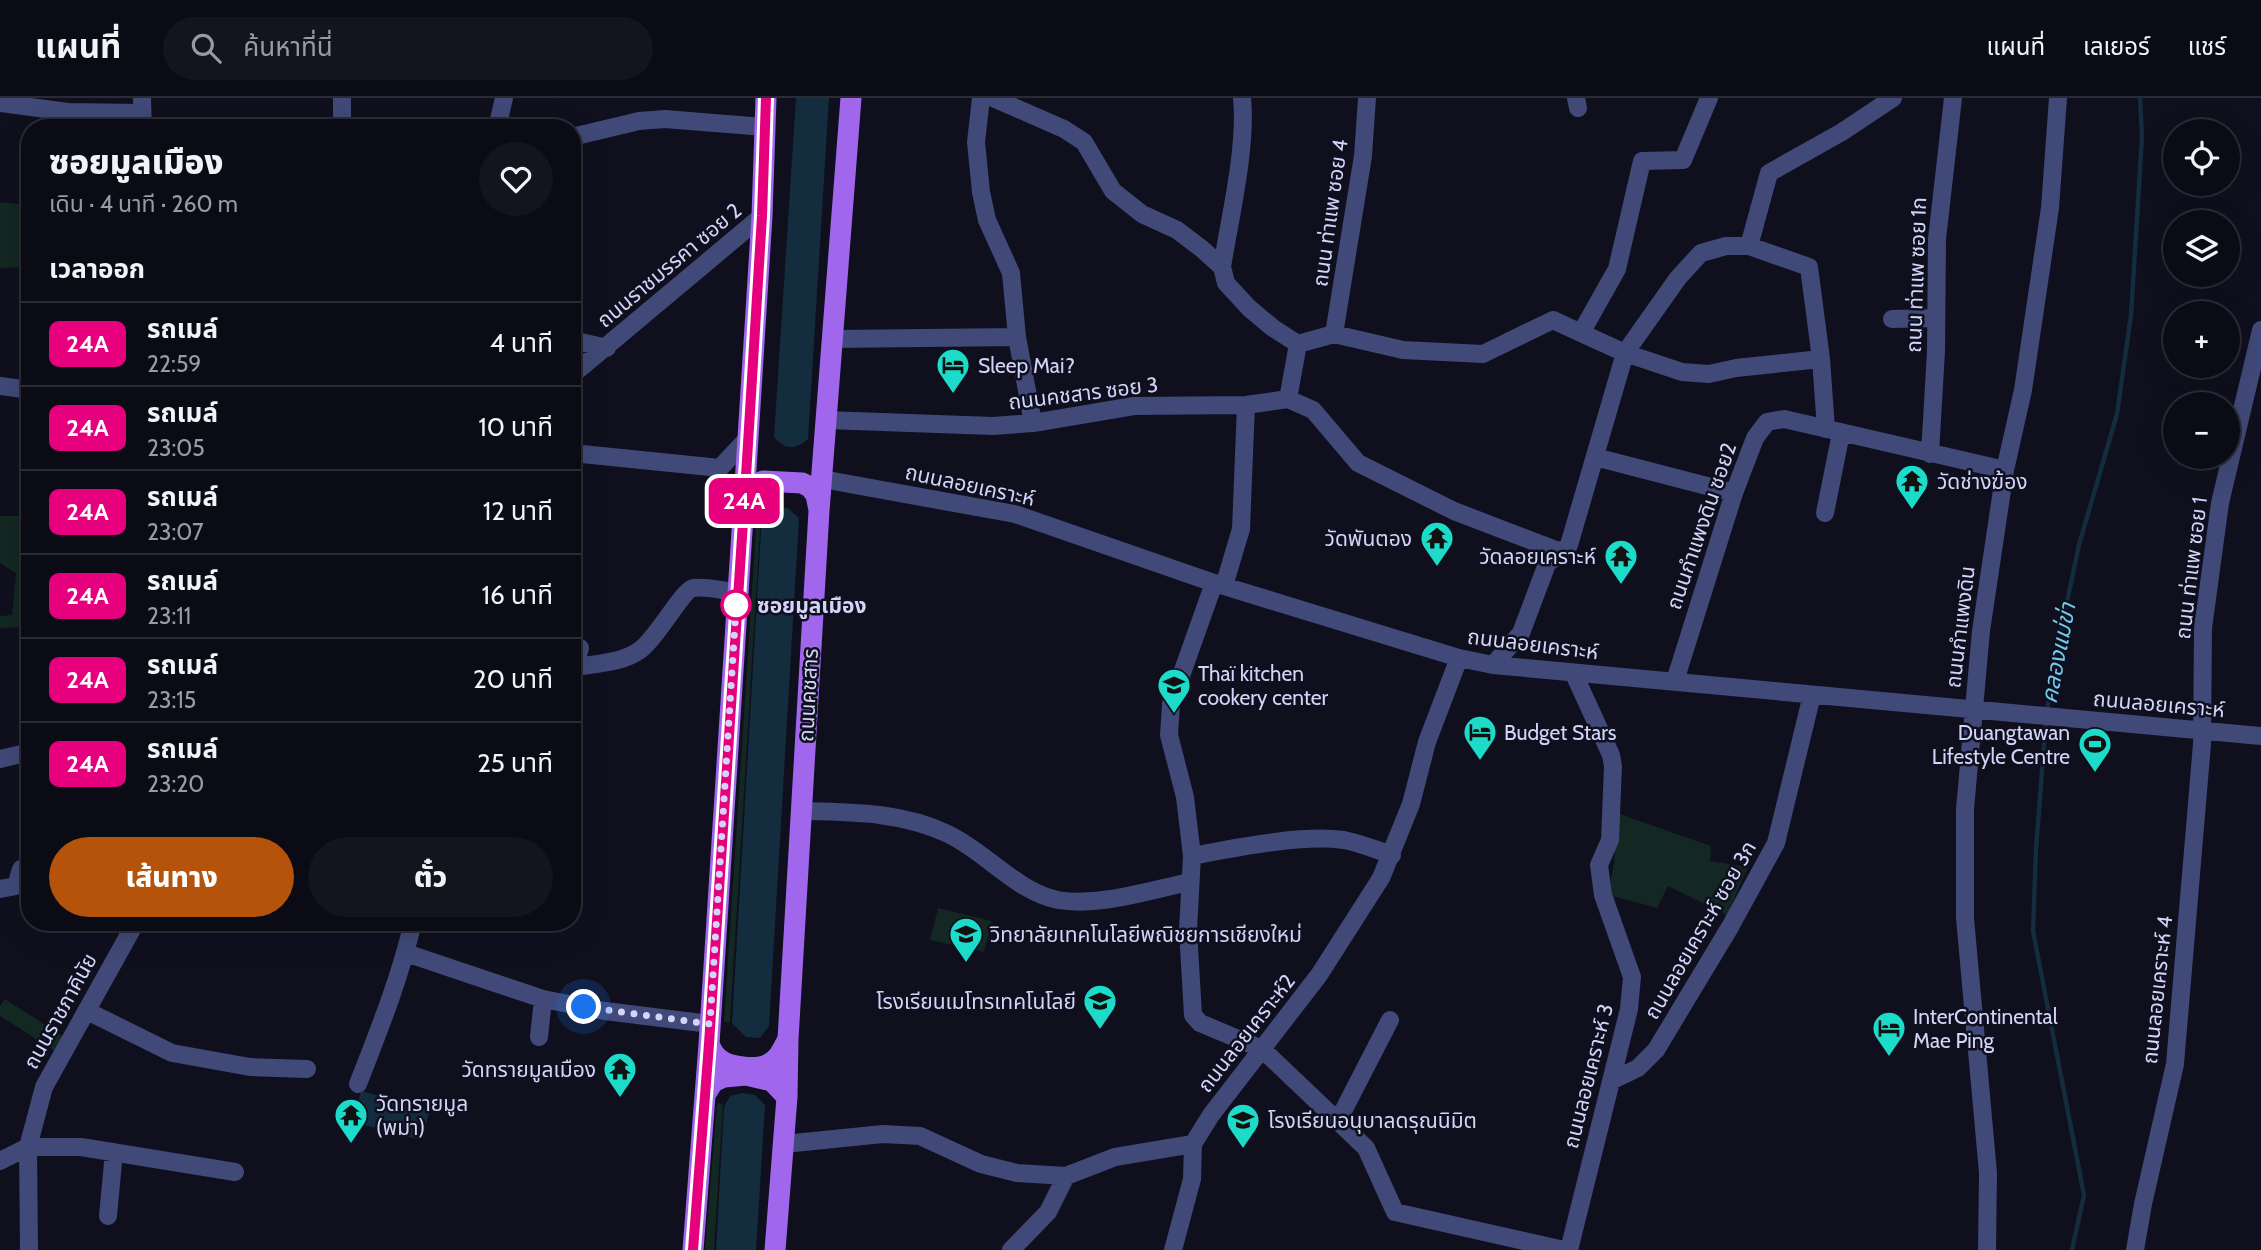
<!DOCTYPE html>
<html lang="th">
<head>
<meta charset="utf-8">
<style>
  body { margin:0; font-family:Cabin,"Noto Sans Thai",sans-serif; background:#14141f; color:#f1f3f6; height:100vh; display:flex; flex-direction:column; font-size:26px; white-space:nowrap }
  * { box-sizing:border-box; margin:0 }
  p { font-size:23px; color:#9a9ba1 }
  .icon { flex:none; width:38px; height:38px; fill:none; stroke:currentColor; stroke-width:2; stroke-linecap:round; stroke-linejoin:round }
  .map { position:relative; flex:1; overflow:hidden }
  .panel { position:absolute; left:21px; top:21px; width:560px; height:812px; display:flex; flex-direction:column; background:#0b0b16; border-radius:28px; box-shadow:0 7px 28px #0002,0 0 0 2px #2b2b35 }
  .panel>* { flex:none }
  .badge { padding:0 14px; border-radius:10px; font-size:24px; line-height:46px }
  .controls { position:absolute; left:2163px; top:21px; display:grid; gap:14px }
  .controls a { display:grid; place-items:center; width:77px; height:77px; border-radius:50%; background:#0b0b16; box-shadow:0 7px 28px #0002,0 0 0 2px #2b2b35; font-size:35px }
  .you { position:absolute; width:35px; height:35px; margin:-18px; border:5px solid #fff; border-radius:50%; background:#1a73e8; box-shadow:0 0 0 10px #1a73e833 }
  .map>.badge { position:absolute; translate:-50% -50%; box-shadow:0 0 0 4px #fff }
  h2 { padding:0 28px; font-size:26px; line-height:63px }
  .round { display:grid; place-items:center; flex:none; width:74px; height:74px; border-radius:37px; background:#14141f }
  .summary { display:flex; align-items:center; justify-content:space-between; height:119px; padding:0 28px }
  h1 { font-size:33px; font-weight:800; line-height:52px }
  .action { display:flex; gap:14px; margin-top:auto; padding:14px 28px }
  .action a { flex:1; height:80px; border-radius:42px; background:#b45309; color:#fff; font-size:28px; font-weight:800; line-height:80px; text-align:center }
  .action a+a { background:#14141f; color:#f1f3f6 }
  ul { padding:0; list-style:none }
  li { display:flex; align-items:center; gap:21px; height:84px; padding:0 28px; border-top:2px solid #2b2b35 }
  li div { flex:1 }
  li b { display:block; font-size:26px }
  li em { font-style:normal }
  li .badge { min-width:77px; font-weight:700; text-align:center }
  header { display:flex; align-items:center; gap:42px; box-sizing:border-box; height:98px; padding:0 35px; background:#0b0b16; border-bottom:2px solid #2b2b35 }
  header strong { font-size:33px }
  nav { display:flex; gap:38px; margin-inline-start:auto; font-size:24px }
  .search { width:490px; height:63px; background:#14141f; display:flex; align-items:center; gap:18px; box-sizing:border-box; padding:0 24px; border-radius:38px; color:#9a9ba1; font-size:26px }
  .map>svg:first-child { display:block }
</style>
</head>
<body>
<header>
<strong>แผนที่</strong>
<div class="search"><svg class="icon" aria-label="search" viewBox="0 0 24 24"><circle cx="10" cy="10" r="6"/><path d="M15 15l6 6"/></svg>ค้นหาที่นี่</div>
<nav><a>แผนที่</a><a>เลเยอร์</a><a>แชร์</a></nav>
</header>
<div class="map">
<svg width="2261" height="1152" viewBox="0 0 2261 1152">
  <rect width="100%" height="100%" fill="#0f0f1e"/>
  <path fill="#132723" d="M30,103v66l-30,1v-66l18,2z
    M757,416h4l-31,508h-6z
    M0,418h30v111l-30,1v-12l12,-1 4,-42 -16,-10z
    M1617,715l94,33 -1,15 38,6 -21,48 -59,-29 -11,22 -49,-13 6,-32z
    M938,810l54,13 -8,31 -54,-12z
    M5,901l59,38 -9,14 -55,-35v-10z
    M717,1005l6,1 -9,146h-9z"/>
  <path fill="#132d3e" d="M796,0h33l-21,341c-13,11 -23,11 -34,-2z
    M773,409l15,1 11,10 -30,508 -9,12 -14,-1 -14,-14 30,-508z
    M361,993l69,19 -9,30 -68,-18z
    M742,995l13,2 10,10 -9,145h-40l8,-143 6,-11z"/>
  <g fill="none" stroke-linecap="round" stroke-linejoin="round">
    <path stroke="#132d3e" stroke-width="4.5" d="M2047,612l8,-51 24,-114 38,-131 14,-99 11,-178 -2,-39
      M2046,621l-10,130 -3,82 51,264 -12,55"/>
    <path stroke="#404977" stroke-width="18" d="M142,0l1,30
      M342,0v30
      M981,0l-5,44 5,50 6,28 24,53 6,64 16,86
      M993,0l71,31 20,13 29,49 29,23 35,16 25,19 20,18 4,16 23,25 24,20 25,16
      M1576,0l2,10
      M0,5l68,9 74,1
      M497,30l7,-30
      M572,39l67,-16 26,-2 100,8
      M1749,148l20,-73 73,-41 51,-34
      M1222,169c8,-50 25,-120 20,-169
      M1892,221l44,-1
      M1581,235l44,20 57,19 27,2 27,-6 85,-9
      M1334,236l29,-178 4,-58
      M832,241l185,-2
      M572,242l35,8
      M1298,246l36,-10 69,16 80,4 70,-34 28,13 36,-64 25,-108 41,-1 26,-62
      M572,277l190,-159
      M0,288l30,4
      M1288,301l25,11 45,53 96,48 107,41
      M826,322l167,6 40,-3 101,-17 112,-1 42,-6 10,-55
      M572,355l148,15 28,-30
      M1930,356l6,-103 1,-112 16,-141
      M1595,359l139,36
      M822,381l193,35 199,69 245,75 34,7 768,71
      M1825,415l16,-80
      M1214,485l-43,121 -2,31 16,62 7,59 -4,74 5,85 7,8 62,26 104,99 29,64 169,38
      M1224,488l17,-57 5,-124
      M572,547l8,3 -6,19
      M1493,567l28,-32 26,-69 22,-19 56,-192 53,-75 23,-25 25,-7h23l60,21 12,92 5,70
      M572,570c22,-5 49,-4 68,-18 16,-11 43,-60 53,-62 13,-2 31,3 44,4
      M1675,583l59,-188 21,-55 12,-16 17,-3 221,51
      M0,661l30,-7
      M802,713c50,1 100,1 146,23 38,18 69,58 110,66 41,7 92,-10 132,-18
      M1192,758c43,-8 110,-22 152,-16 16,3 32,10 48,15
      M0,791l16,-3 5,-17 9,2
      M406,855l137,46 62,12 105,13
      M87,913l85,42 78,14 57,2
      M539,939l4,-38
      M1611,983l27,-13 18,-18 74,-123 46,-84 36,-148
      M358,986c21,-54 42,-106 55,-162
      M1338,1023l52,-101
      M784,1046l99,-10 37,2 61,28 36,9 49,3 49,-19 78,-13
      M0,1063l28,-14h53l154,25
      M108,1118l6,-64
      M29,1152l-1,-103 16,-60 92,-165
      M1011,1152l37,-38 18,-36
      M1173,1152l19,-71 1,-35 18,-29 108,-140 62,-97 30,-74 16,-62 32,-84
      M1569,1152l60,-241 3,-32 -29,-82 -4,-30 11,-25 3,-74 -2,-11 -37,-81
      M1987,1152l1,-77 -23,-255v-109l16,-178 24,-161 18,-80 27,-182 8,-110
      M2135,1152l8,-46 32,-140 27,-320 1,-116 17,-125 41,-173"/>
    <path stroke="#a067ec" stroke-width="21" d="M744,405l3,-11 16,-11 39,2 8,4 6,8 3,15
      M709,946c2,5 4,10 9,14 11,10 42,13 54,4 8,-5 12,-16 16,-23
      M705,997l8,-13 11,-5 22,-2 26,6 15,16
      M693,1152l16,-206 39,-606 14,-222 4,-118
      M775,1152l12,-153 1,-58 31,-528 32,-413"/>
  </g>
  <g fill="none" stroke-linecap="round" stroke-linejoin="round">
    <defs>
      <path id="line" d="M693,1152l16,-206 38,-584 15,-244 4,-118"/>
    </defs>
    <use href="#line" stroke="#fff" stroke-width="16"/>
    <use href="#line" stroke="#e6007e" stroke-width="10"/>
    <path stroke="#d2d5f9" stroke-width="7" stroke-dasharray="0 12.6" d="M584,909l126,17 27,-432 -1,13"/>
  </g>
  <defs>
    <symbol id="hotel-pin" viewBox="-11 -11 22 30"><path d="M0 17L-7.5 6A9.5 9.5 0 1 1 7.5 6Z" fill="#1cdbc9" stroke="#0f0f1e"/><path d="M-6-4.5h1.5V1H6V5H4.5V3h-9V5H-6ZM-4 0a1.8 1.8 0 1 1 3.6 0ZM.5 0V-2.5h3Q6-2.5 6 0Z" fill="#111"/></symbol>
    <symbol id="temple-pin" viewBox="-11 -11 22 30"><path d="M0 17L-7.5 6A9.5 9.5 0 1 1 7.5 6Z" fill="#1cdbc9" stroke="#0f0f1e"/><path d="M0-6L5-2H3V0L6.5 2.5H4V6H1.5V3h-3V6H-4V2.5H-6.5L-3 0V-2H-5Z" fill="#111"/></symbol>
    <symbol id="school-pin" viewBox="-11 -11 22 30"><path d="M0 17L-7.5 6A9.5 9.5 0 1 1 7.5 6Z" fill="#1cdbc9" stroke="#0f0f1e"/><path d="M0-5L7-2L0 1L-7-2ZM-4 1L0 2.5L4 1V4Q0 6-4 4Z" fill="#111"/></symbol>
    <symbol id="stadium-pin" viewBox="-11 -11 22 30"><path d="M0 17L-7.5 6A9.5 9.5 0 1 1 7.5 6Z" fill="#1cdbc9" stroke="#0f0f1e"/><path d="M0-5a6.5 5 0 1 0 0 10a6.5 5 0 1 0 0-10ZM-3.5-1.8h7v3.6h-7Z" fill="#111"/></symbol>
    <symbol id="university-pin" viewBox="-11 -11 22 30"><path d="M0 17L-7.5 6A9.5 9.5 0 1 1 7.5 6Z" fill="#1cdbc9" stroke="#0f0f1e"/><path d="M0-5L7-2L0 1L-7-2ZM-4 1L0 2.5L4 1V4Q0 6-4 4Z" fill="#111"/></symbol>
  </defs>
  <g fill-rule="evenodd">
    <use href="#hotel-pin" x="934" y="248" width="38" height="52"/>
    <use href="#temple-pin" x="1893" y="364" width="38" height="52"/>
    <use href="#temple-pin" x="1418" y="421" width="38" height="52"/>
    <use href="#temple-pin" x="1602" y="439" width="38" height="52"/>
    <use href="#school-pin" x="1155" y="568" width="38" height="52"/>
    <use href="#hotel-pin" x="1461" y="615" width="38" height="52"/>
    <use href="#stadium-pin" x="2076" y="627" width="38" height="52"/>
    <use href="#university-pin" x="947" y="817" width="38" height="52"/>
    <use href="#school-pin" x="1081" y="884" width="38" height="52"/>
    <use href="#hotel-pin" x="1870" y="911" width="38" height="52"/>
    <use href="#temple-pin" x="601" y="952" width="38" height="52"/>
    <use href="#temple-pin" x="332" y="998" width="38" height="52"/>
    <use href="#school-pin" x="1224" y="1003" width="38" height="52"/>
  </g>
  <circle fill="#fff" stroke="#e6007e" stroke-width="3.5" cx="736" cy="507" r="14"/>
  <g text-anchor="middle" dominant-baseline="central" stroke-width="5" stroke-linejoin="round" paint-order="stroke">
    <g font-size="21" fill="#d2d5f9" stroke="#0f0f1e">
      <text transform="translate(1330 115) rotate(-82)">ถนน ท่าแพ ซอย 4</text>
      <text transform="translate(669 167) rotate(-40)">ถนนราชมรรคา ซอย 2</text>
      <text transform="translate(1916 177) rotate(-88)">ถนน ท่าแพ ซอย 1ก</text>
      <text transform="translate(1083 295) rotate(-7)">ถนนคชสาร ซอย 3</text>
      <text transform="translate(970 387) rotate(12)">ถนนลอยเคราะห์</text>
      <text transform="translate(1701 428) rotate(-71)">ถนนกำแพงดิน ซอย2</text>
      <text transform="translate(2191 470) rotate(-83)">ถนน ท่าแพ ซอย 1</text>
      <text transform="translate(1960 529) rotate(-83)">ถนนกำแพงดิน</text>
      <text transform="translate(1533 546) rotate(7)">ถนนลอยเคราะห์</text>
      <text transform="translate(808 597) rotate(-87)">ถนนคชสาร</text>
      <text transform="translate(2159 606) rotate(5)">ถนนลอยเคราะห์</text>
      <text transform="translate(1700 832) rotate(-60)">ถนนลอยเคราะห์ ซอย 3ก</text>
      <text transform="translate(2157 892) rotate(-84)">ถนนลอยเคราะห์ 4</text>
      <text transform="translate(60 913) rotate(-61)">ถนนราชภาคินัย</text>
      <text transform="translate(1246 935) rotate(-52)">ถนนลอยเคราะห์2</text>
      <text transform="translate(1588 978) rotate(-76)">ถนนลอยเคราะห์ 3</text>
    </g>
    <g font-size="21" fill="#d2d5f9" stroke="#0f0f1e" text-anchor="start">
      <text x="978" y="267">Sleep Mai?</text>
      <text x="1937" y="383">วัดช่างฆ้อง</text>
      <text x="1412" y="440" text-anchor="end">วัดพันตอง</text>
      <text x="1596" y="458" text-anchor="end">วัดลอยเคราะห์</text>
      <text x="1198" y="575">Thaï kitchen<tspan x="1198" dy="24">cookery center</tspan></text>
      <text x="1504" y="634">Budget Stars</text>
      <text x="2070" y="634" text-anchor="end">Duangtawan<tspan x="2070" dy="24">Lifestyle Centre</tspan></text>
      <text x="990" y="836">วิทยาลัยเทคโนโลยีพณิชยการเชียงใหม่</text>
      <text x="1076" y="903" text-anchor="end">โรงเรียนเมโทรเทคโนโลยี</text>
      <text x="1913" y="918">InterContinental<tspan x="1913" dy="24">Mae Ping</tspan></text>
      <text x="596" y="971" text-anchor="end">วัดทรายมูลเมือง</text>
      <text x="376" y="1005">วัดทรายมูล<tspan x="376" dy="24">(พม่า)</tspan></text>
      <text x="1268" y="1022">โรงเรียนอนุบาลดรุณนิมิต</text>
    </g>
    <g font-size="21" font-weight="bold" fill="#d2d5f9" stroke="#0f0f1e" text-anchor="start">
      <text x="757" y="507">ซอยมูลเมือง</text>
    </g>
    <g font-size="23" font-style="italic" fill="#6dcbec" stroke="#0f0f1e">
      <text transform="translate(2058 555) rotate(-79)">คลองแม่ข่า</text>
    </g>
  </g>
</svg>
<div class="controls">
<a><svg class="icon" aria-label="locate" viewBox="0 0 24 24"><circle cx="12" cy="12" r="6"/><path d="M12 2v4M12 18v4M2 12h4M18 12h4"/></svg></a>
<a><svg class="icon" aria-label="layers" viewBox="0 0 24 24"><path d="M12 4l9 5-9 5-9-5zM3 14l9 5 9-5"/></svg></a>
<a>+</a>
<a>−</a>
</div>
<div class="you" style="left:584px;top:909px"></div>
<b class="badge" style="left:744px;top:403px;background:#e6007e;color:#fff">24A</b>
<section class="panel">
<div class="summary"><div><h1>ซอยมูลเมือง</h1><p>เดิน · 4 นาที · 260 m</p></div><a class="round"><svg class="icon" aria-label="heart" viewBox="0 0 24 24"><path d="M12 20l-8-8c-3-5 5-10 8-4 3-6 11-1 8 4z"/></svg></a></div>
<h2>เวลาออก</h2>
<ul>
<li><span class="badge" style="background:#e6007e;color:#fff">24A</span><div><b>รถเมล์</b><p>22:59</p></div><em>4 นาที</em></li>
<li><span class="badge" style="background:#e6007e;color:#fff">24A</span><div><b>รถเมล์</b><p>23:05</p></div><em>10 นาที</em></li>
<li><span class="badge" style="background:#e6007e;color:#fff">24A</span><div><b>รถเมล์</b><p>23:07</p></div><em>12 นาที</em></li>
<li><span class="badge" style="background:#e6007e;color:#fff">24A</span><div><b>รถเมล์</b><p>23:11</p></div><em>16 นาที</em></li>
<li><span class="badge" style="background:#e6007e;color:#fff">24A</span><div><b>รถเมล์</b><p>23:15</p></div><em>20 นาที</em></li>
<li><span class="badge" style="background:#e6007e;color:#fff">24A</span><div><b>รถเมล์</b><p>23:20</p></div><em>25 นาที</em></li>
</ul>
<div class="action"><a>เส้นทาง</a><a>ตั๋ว</a></div>
</section>
</div>
</body>
</html>
